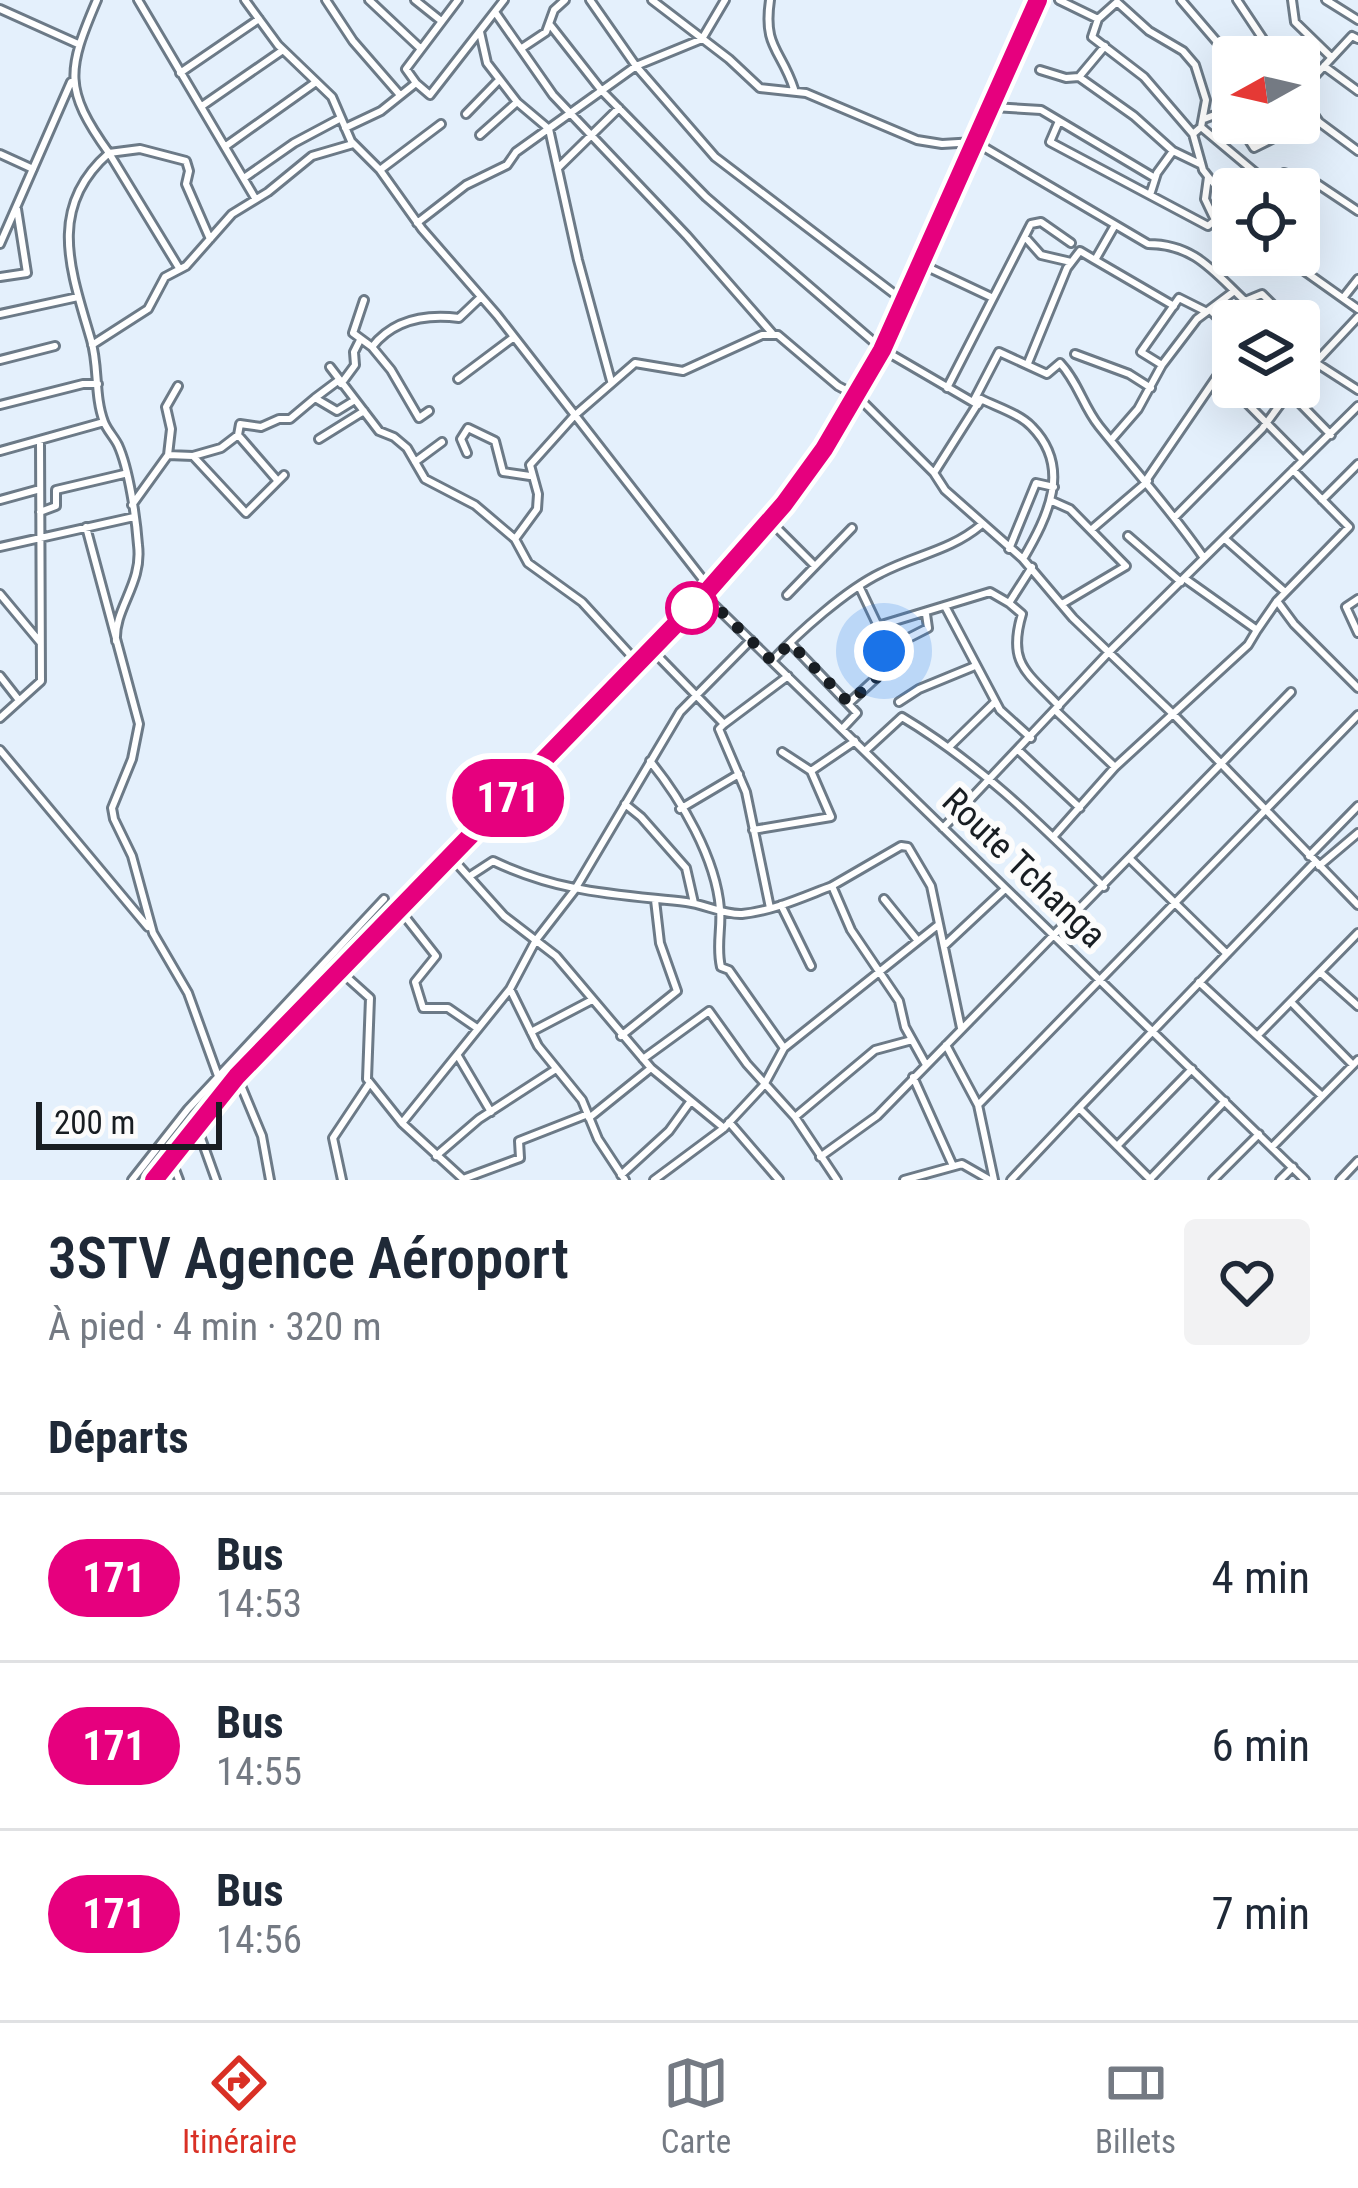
<!DOCTYPE html>
<html lang="fr">
<head>
<meta charset="utf-8">
<style>
  body { margin:0; font-family:"Roboto Condensed",sans-serif; background:#f2f2f3; color:#1f2937; height:100vh; display:flex; flex-direction:column; font-size:45px; white-space:nowrap }
  * { box-sizing:border-box; margin:0 }
  p { font-size:39px; color:#747a83 }
  .icon { flex:none; width:66px; height:66px; fill:none; stroke:currentColor; stroke-width:2; stroke-linecap:round; stroke-linejoin:round }
  .map { position:relative; height:1180px; overflow:hidden }
  .sheet { display:flex; flex-direction:column; background:#fff; flex:1 }
  .sheet>* { flex:none }
  .badge { padding:0 24px; border-radius:39px; font-size:42px; line-height:78px }
  .needle { width:78px; rotate:262deg }
  .fabs { position:absolute; left:1212px; top:36px; display:grid; gap:24px }
  .fabs a { display:grid; place-items:center; width:108px; height:108px; border-radius:12px; background:#fff; box-shadow:0 12px 48px #0002; font-size:60px }
  .scale { position:absolute; left:36px; bottom:30px; width:186px; box-sizing:border-box; padding-left:12px; border:6px solid #181d22; border-top:0; font-size:33px; line-height:42px; white-space:nowrap; color:#181d22; -webkit-text-stroke:9px #fcfcfc; paint-order:stroke }
  .you { position:absolute; width:60px; height:60px; margin:-30px; border:9px solid #fff; border-radius:50%; background:#1a73e8; box-shadow:0 0 0 18px #1a73e833 }
  .map>.badge { position:absolute; translate:-50% -50%; box-shadow:0 0 0 6px #fff }
  h2 { padding:0 48px; font-size:45px; line-height:108px }
  .round { display:grid; place-items:center; flex:none; width:126px; height:126px; border-radius:12px; background:#f2f2f3 }
  .head { display:flex; align-items:center; justify-content:space-between; height:204px; padding:0 48px }
  h1 { font-size:57px; font-weight:600; line-height:90px }
  ul { padding:0; list-style:none }
  li { display:flex; align-items:center; gap:36px; height:168px; padding:0 48px; border-top:3px solid #e0e1e3 }
  li div { flex:1 }
  li b { display:block; font-size:45px }
  li em { font-style:normal }
  li .badge { min-width:132px; font-weight:700; text-align:center }
  .tab-bar { display:flex; justify-content:space-around; align-items:center; height:168px; border-top:3px solid #e0e1e3; background:#fff; font-size:33px; color:#747a83 }
  .tab-bar a { display:grid; justify-items:center; gap:6px }
  .tab-bar .on { color:#d93025 }
  .map>svg:first-child { display:block }
</style>
</head>
<body>
<div class="map">
<svg width="1358" height="1180" viewBox="0 0 1358 1180">
  <rect width="100%" height="100%" fill="#e4f0fc"/>
  <g fill="none" stroke-linecap="round" stroke-linejoin="round">
    <defs>
      <path id="minor" d="M97,0c-30,70 -34,89 12,153 -63,55 -38,118 -18,187 8,26 3,56 13,82 3,8 10,15 14,23 11,24 18,73 20,100 5,39 -24,63 -22,96
        M138,0l117,198
        M245,0l33,45 54,52 19,44 29,29 42,59 75,86 211,271
        M326,0l27,41 47,54
        M369,0l51,48
        M415,0l25,20
        M590,0l46,66 79,91 186,142
        M652,0l77,59 31,29 46,5 111,47 25,4 33,-2 173,102c46,0 65,27 97,57l17,-7 27,27
        M770,0c-7,48 11,49 24,89
        M1059,0l39,19 19,-17
        M1181,0l48,56
        M1237,0l38,57
        M1292,0l3,22 36,35
        M1326,0l32,20
        M1117,2l32,29 34,20 12,14 11,35 -5,27
        M0,9l78,35
        M495,12l58,83 134,141 85,97
        M1098,19l-6,18 52,40 49,57 8,-7 68,57 15,-11 32,10 42,28
        M551,26l51,65 104,106 176,152 96,56 3,-6c16,8 39,15 51,28 40,41 16,89 -9,132
        M480,32l7,31 30,39 32,27 29,131 33,121
        M1105,46l-26,31 55,39 39,35
        M522,48l24,-16 8,-22 11,-10
        M1324,66l34,25
        M1040,70l26,8 13,-1
        M180,73l79,-54
        M416,83l14,12 74,-95
        M1299,93l53,-57 6,3
        M1299,93l20,29 39,29
        M202,106l81,-56
        M993,107l48,3 114,68
        M466,114l33,-34
        M1204,119l29,-11
        M1059,121l-9,21 158,84 7,-6 -10,-21 3,-22
        M1238,123l16,25 20,-10
        M345,128l36,-17 35,-28 -10,-14 52,-69
        M1193,134l10,36 30,38
        M480,135l37,-33
        M226,146l90,-64
        M0,154l33,15
        M559,167l60,-59
        M380,170l61,-46
        M244,178l50,-35 47,-25
        M1150,195l7,-22 16,-22 27,13
        M417,223l49,-38 41,-20 9,-13 120,-86 66,-27 23,-39
        M1025,237l16,18 30,7
        M0,244l71,-162
        M1282,255l76,54
        M1095,260l79,46
        M923,265l68,32
        M179,268l-70,-115 31,-4 46,12 3,10 -3,13 24,55
        M0,277l27,-4 -10,-64
        M1343,298l15,-19
        M364,300l-11,33 19,14
        M1210,310l23,23
        M0,314l78,-17
        M92,345l56,-36 17,-32 21,-11 46,-52 36,-22 44,-36 41,-12
        M1299,352l59,38
        M1075,354l54,20 22,14
        M0,360l55,-14
        M1028,363l39,-95 13,-17 15,9 20,-35
        M1162,365l-21,-13 38,-54 26,13
        M330,367l49,64 15,6 13,11 18,31 50,26 40,34 13,24 54,39 54,59
        M458,379l56,-42
        M1299,380l59,-63
        M341,384l14,-19 -1,-13 6,-12
        M1284,387l47,48
        M947,388l84,-164 10,-2 30,21
        M1233,389l69,70
        M315,398l24,-18
        M973,402l26,-50 48,22 13,-11c18,19 23,43 39,63 36,45 72,84 105,132
        M0,405l83,-21h15
        M429,411l-10,7 -28,-48 -19,-23c21,-27 54,-33 87,-29l22,-21
        M238,435l2,-11 21,3 18,-8h11l25,-21 22,13 18,-11
        M319,439l45,-28
        M1111,440l27,-31 24,-44 35,-46 36,-27
        M0,451l104,-29
        M467,453l-6,-14 7,-11 27,13 8,31 27,4
        M168,455l3,-26 -5,-22 12,-21
        M193,456l28,-8 17,-13 39,45
        M415,462l27,-20
        M934,473l43,-68
        M1147,479l86,-126
        M0,500l40,-11
        M1322,500l36,-36
        M1052,501l18,8 56,57 -64,38
        M132,505l36,-50 25,1 53,57 38,-38
        M40,512l16,-6v-16l68,-16
        M1175,517l87,-88 31,-42
        M771,522l44,44
        M86,527l53,197 -7,35 -20,49 2,11 18,37 21,77 35,60 30,83
        M1092,529l56,-48
        M1128,536l53,46
        M515,539l22,-30 1,-15 -8,-29 44,-49 61,-53 48,8 79,-36h16l60,51 19,10 77,77 11,17 78,69 50,59 99,95 186,192
        M1225,539l60,53
        M0,547l134,-30
        M1009,549l27,-66 18,4
        M1032,567l-23,36 13,11c-15,50 5,58 37,92
        M1184,578l73,52 20,-29 72,-74 -56,-57
        M860,588l18,38 112,-34 19,11
        M0,594l40,48
        M787,595l65,-67
        M706,597l599,583
        M1358,599l-12,8 12,26
        M1277,601l17,23 64,64
        M946,608l54,102 31,28
        M790,643l67,70 -14,15
        M653,651l71,73 -5,5 27,63 24,116
        M772,661c27,-29 74,-71 109,-88 34,-18 69,-22 100,-48
        M0,676l18,23
        M899,702l20,-13 56,-23
        M849,703l39,-36 -5,-16 45,-23 -2,-14
        M1055,710l60,57
        M0,718l41,-37 -1,-241
        M724,724l64,-48
        M950,746l45,-44
        M0,750l148,177
        M1018,750l62,58
        M865,751l37,-34c77,46 138,107 202,170
        M650,761c31,38 66,97 70,148 2,19 -4,37 1,58l8,3 55,78
        M811,771l44,-30
        M625,804l16,13 45,51 8,35
        M680,809l59,-35
        M943,828l167,-177 248,-245
        M753,830l78,-13 -20,-46 -29,-19
        M1053,837l62,-70 133,-122 9,-15
        M1309,856l49,-50
        M451,857l53,59 52,40 95,112 73,60
        M1131,860l96,94
        M1319,866l39,-33
        M470,876l23,-15c68,32 121,33 193,41 18,2 38,13 56,12 31,-3 61,-17 90,-28l19,44 48,71 6,26 20,36
        M832,886l69,-40 7,1 23,39 30,142
        M884,899l34,42
        M781,905l30,61
        M399,909l37,47 -21,26 8,26h25l29,20
        M944,946l61,-57
        M340,971l30,27 -3,81 35,44 108,-134 26,-49 38,-49 106,-179 71,-72
        M1321,973l37,33
        M1199,982l123,114
        M510,989l28,57 44,54 16,39 27,41
        M1291,1002l62,63
        M531,1032l61,-32
        M1258,1035l100,-102
        M621,1036l56,-45 -17,-48 -5,-43
        M946,1045l32,60 16,75
        M458,1056l33,56
        M643,1059l66,-48 38,53 48,53 42,63
        M237,1076l25,60 8,44
        M913,1077l40,89
        M978,1105l380,-390
        M795,1117l80,-67 37,-10
        M589,1118l62,-50
        M729,1122l50,58
        M402,1123l60,55
        M197,1127l19,53
        M1117,1146l75,-77
        M1272,1147l86,-87
        M436,1156l43,-37 77,-50
        M820,1157l57,-41 414,-424
        M171,1159l8,21
        M621,1175l48,-44 21,-29
        M463,1179l57,-21 -1,-17 69,-27
        M1150,1179l75,-78
        M132,1180l56,-71 196,-210
        M342,1180l-9,-42 36,-54
        M654,1180l70,-52 40,-43 20,-37 154,-123
        M904,1180l58,-16 28,16
        M1011,1180l68,-72
        M1151,1180l-72,-72 236,-246
        M1213,1180l46,-46
        M1280,1180l13,-13
        M1340,1180l18,-19"/>
      <path id="trunk" d="M154,1180l15,-24 68,-80 467,-481 80,-91 40,-55 58,-100 156,-349"/>
    </defs>
    <use href="#minor" stroke="#6c7a87" stroke-width="12"/>
    <use href="#trunk" stroke="#6c7a87" stroke-width="18"/>
    <use href="#minor" stroke="#fff" stroke-width="6"/>
    <use href="#trunk" stroke="#fff" stroke-width="12"/>
  </g>
  <g fill="none" stroke-linecap="round" stroke-linejoin="round">
    <defs>
      <path id="line" d="M154,1180l83,-104 467,-481 80,-91 40,-55 58,-99 156,-350"/>
    </defs>
    <use href="#line" stroke="#fff" stroke-width="27"/>
    <use href="#line" stroke="#e6007e" stroke-width="18"/>
    <path stroke="#181d22" stroke-width="12" stroke-dasharray="0 21.6" d="M692,608l12,-13 68,66 18,-18 59,60 39,-36 -4,-16"/>
  </g>
  <circle fill="#fff" stroke="#e6007e" stroke-width="6" cx="692" cy="608" r="24"/>
  <g text-anchor="middle" dominant-baseline="central" stroke-width="12" stroke-linejoin="round" paint-order="stroke">
    <g font-size="36" fill="#181d22" stroke="#fcfcfc">
      <text transform="translate(1024 868) rotate(44)">Route Tchanga</text>
    </g>
  </g>
</svg>
<div class="fabs">
<a><svg class="needle" viewBox="-14 -14 28 28"><path d="M0-13l5 13h-10z" fill="#e53935"/><path d="M0 13l5-13h-10z" fill="#747a83"/></svg></a>
<a><svg class="icon" aria-label="locate" viewBox="0 0 24 24"><circle cx="12" cy="12" r="6"/><path d="M12 2v4M12 18v4M2 12h4M18 12h4"/></svg></a>
<a><svg class="icon" aria-label="layers" viewBox="0 0 24 24"><path d="M12 4l9 5-9 5-9-5zM3 14l9 5 9-5"/></svg></a>
</div>
<div class="scale">200 m</div>
<div class="you" style="left:884px;top:651px"></div>
<b class="badge" style="left:508px;top:798px;background:#e6007e;color:#fff">171</b>
</div>
<section class="sheet">
<div class="head"><div><h1>3STV Agence Aéroport</h1><p>À pied · 4 min · 320 m</p></div><a class="round"><svg class="icon" aria-label="heart" viewBox="0 0 24 24"><path d="M12 20l-8-8c-3-5 5-10 8-4 3-6 11-1 8 4z"/></svg></a></div>
<h2>Départs</h2>
<ul>
<li><span class="badge" style="background:#e6007e;color:#fff">171</span><div><b>Bus</b><p>14:53</p></div><em>4 min</em></li>
<li><span class="badge" style="background:#e6007e;color:#fff">171</span><div><b>Bus</b><p>14:55</p></div><em>6 min</em></li>
<li><span class="badge" style="background:#e6007e;color:#fff">171</span><div><b>Bus</b><p>14:56</p></div><em>7 min</em></li>
</ul>
</section>
<nav class="tab-bar">
<a class="on"><svg class="icon" aria-label="directions" viewBox="0 0 24 24"><path d="M12 3l9 9-9 9-9-9zM9 14v-3h6M13 9l2 2-2 2"/></svg>Itinéraire</a>
<a><svg class="icon" aria-label="map" viewBox="0 0 24 24"><path d="M3 6l6-2 6 2 6-2v14l-6 2-6-2-6 2zM9 4v14M15 6v14"/></svg>Carte</a>
<a><svg class="icon" aria-label="tickets" viewBox="0 0 24 24"><path d="M3 7h18v10H3zM15 7v10"/></svg>Billets</a>
</nav>
</body>
</html>
